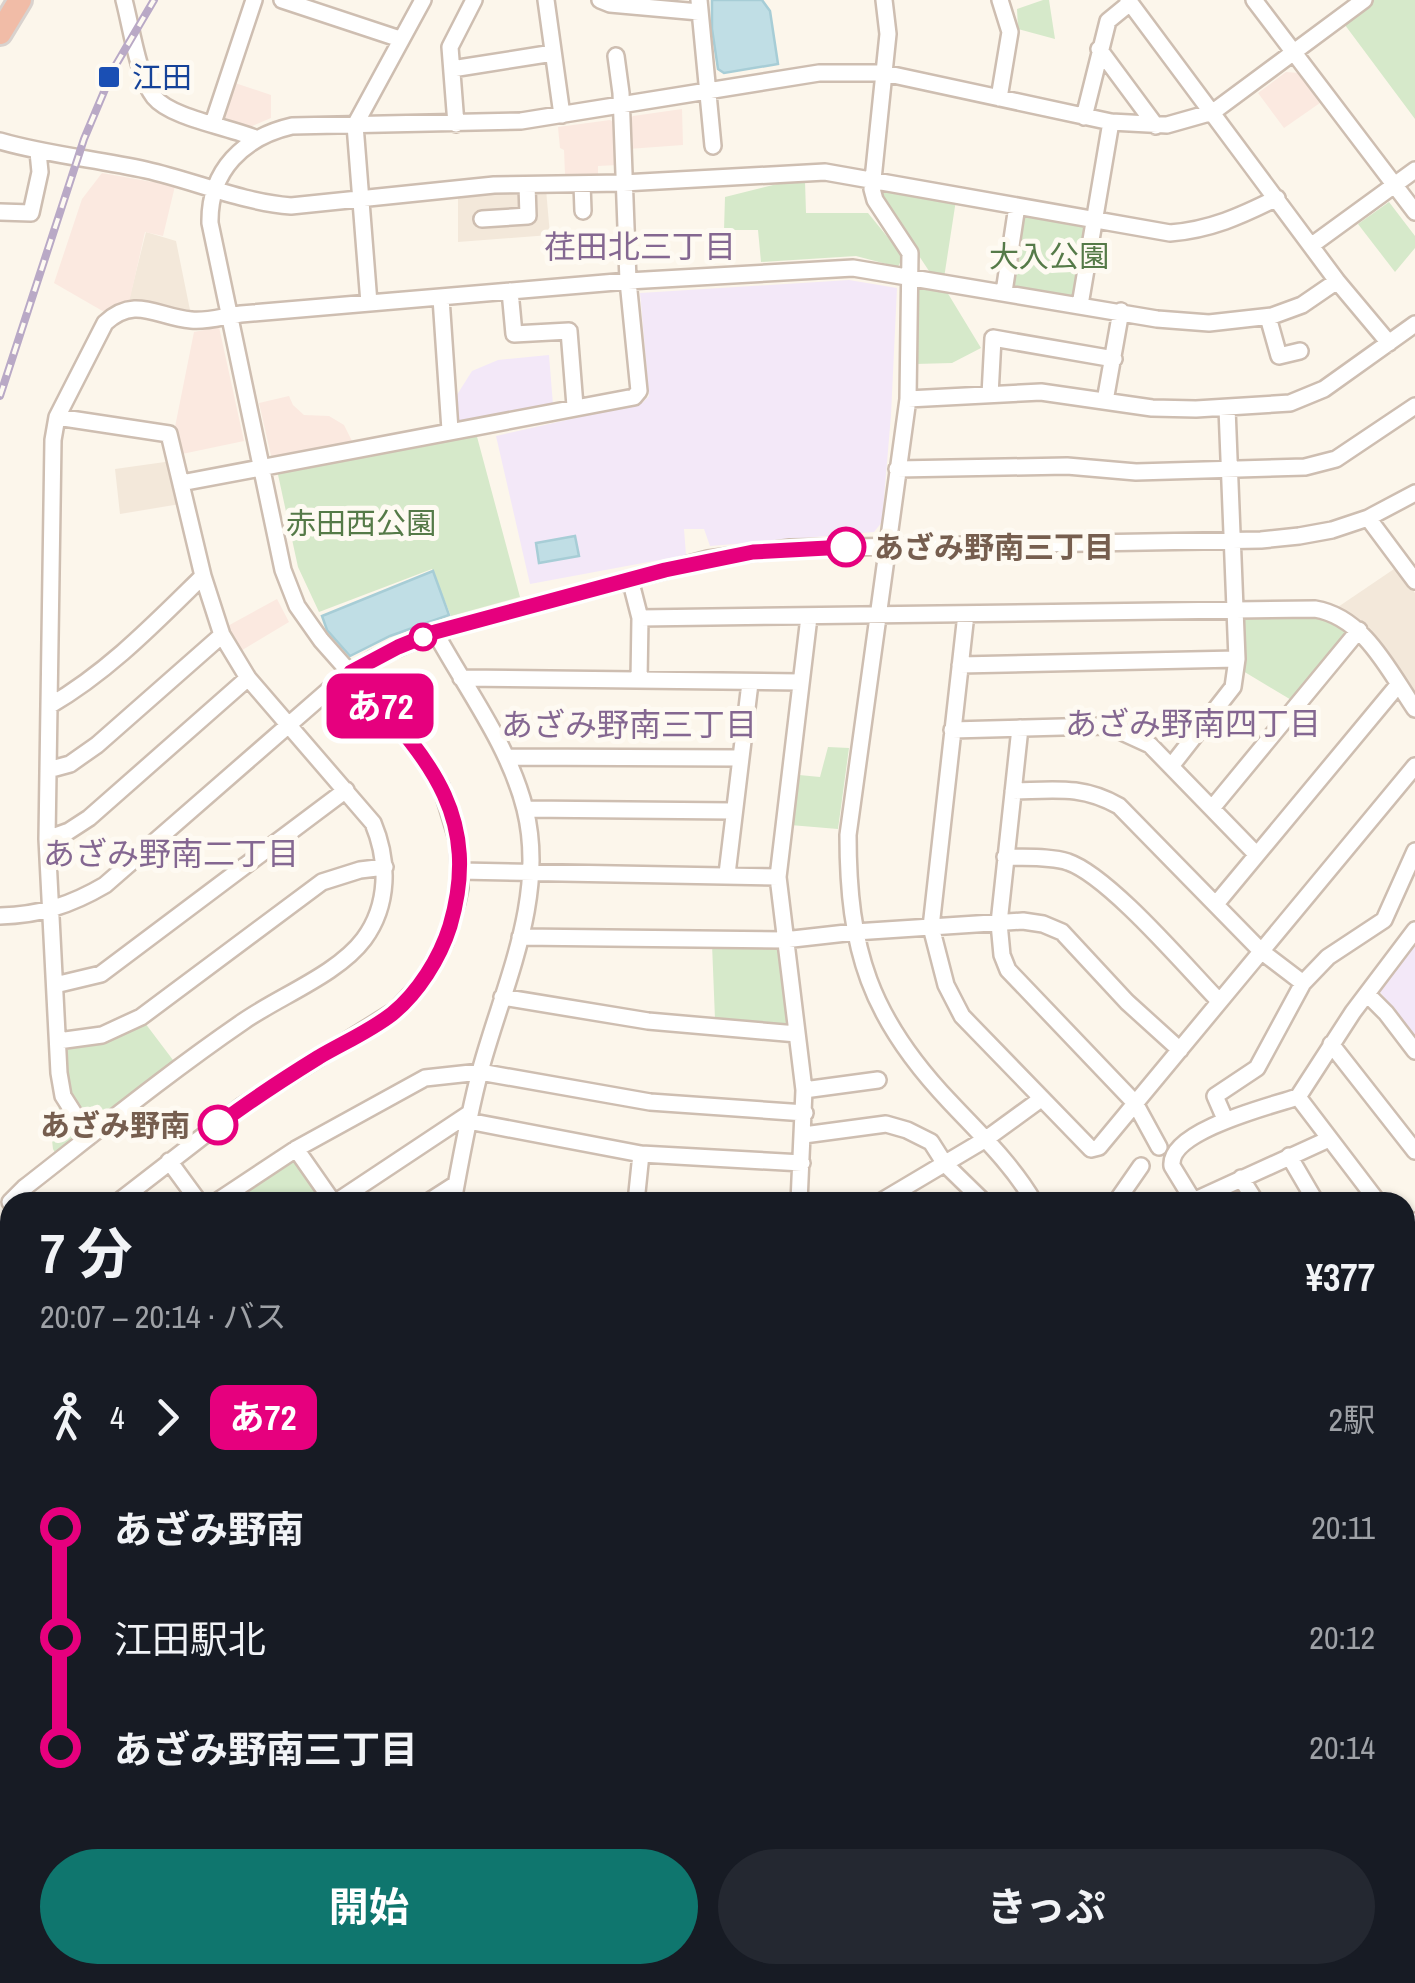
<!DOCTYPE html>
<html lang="ja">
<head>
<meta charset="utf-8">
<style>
  body { margin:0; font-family:"Archivo Narrow","Noto Sans JP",sans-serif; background:#242831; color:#f1f3f6; height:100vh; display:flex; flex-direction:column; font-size:38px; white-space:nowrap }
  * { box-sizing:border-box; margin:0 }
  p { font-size:32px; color:#9ea1a6 }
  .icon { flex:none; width:55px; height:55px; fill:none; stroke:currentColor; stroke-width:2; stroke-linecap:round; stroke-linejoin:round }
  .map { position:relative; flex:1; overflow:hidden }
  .details { position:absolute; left:0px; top:1192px; width:1415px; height:792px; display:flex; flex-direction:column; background:#171b24; border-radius:30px 30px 0 0; box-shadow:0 2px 8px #0004 }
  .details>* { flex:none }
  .badge { padding:0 20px; border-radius:15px; font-size:35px; line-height:65px }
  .map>.badge { position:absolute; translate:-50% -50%; box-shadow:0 0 0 5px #fff }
  .legs { display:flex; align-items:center; gap:15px; height:110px; padding:0 40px; font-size:32px }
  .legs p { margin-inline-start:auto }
  .summary { display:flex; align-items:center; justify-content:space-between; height:170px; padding:0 40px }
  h1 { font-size:55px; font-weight:700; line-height:75px }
  .primary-button { display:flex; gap:20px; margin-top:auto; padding:20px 40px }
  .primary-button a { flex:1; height:115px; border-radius:60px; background:#0f766e; color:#fff; font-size:40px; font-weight:700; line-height:115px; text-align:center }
  .primary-button a+a { background:#242831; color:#f1f3f6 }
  ul { padding:0 40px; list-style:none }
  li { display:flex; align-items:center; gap:35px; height:110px; font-size:38px }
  li i { display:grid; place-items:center; width:15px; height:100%; margin:0 12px; background:currentColor }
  li i::after { content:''; width:25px; height:25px; margin:-12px; border:8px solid; border-radius:50%; background:#171b24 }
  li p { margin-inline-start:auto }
  li:first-child i { background:linear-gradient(#0000 50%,currentColor 0) }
  li:last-child i { background:linear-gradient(currentColor 50%,#0000 0) }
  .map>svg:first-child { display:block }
</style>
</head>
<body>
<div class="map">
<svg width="1415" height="1983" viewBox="0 0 1415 1983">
  <rect width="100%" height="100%" fill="#fcf6eb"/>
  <path fill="#f3e8da" d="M546,189l4,46 -92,7v-49z
    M146,232l30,9 15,74 -62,-15z
    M172,461l8,43 -60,10 -5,-45z
    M1397,567l18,26v110l-80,-94z"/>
  <path fill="#fbe9e0" d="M1286,72l13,1 21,30 -36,25 -26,-35z
    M229,81l42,14v23l-21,9 -30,-11z
    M682,109l1,36 -55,4 -2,-27 7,-6z
    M610,120l5,3 3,42 -20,1v8h-33l-1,-24 -4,-2 -2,-21z
    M102,173l73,13 -12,50 -18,-4 -16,71 -23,10 -52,-30 28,-84z
    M219,327l25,114 -62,13 -7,-27 19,-95z
    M289,396l4,9 11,10 25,1 15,9 10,20 -82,15 -13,-57z
    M277,599l12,23 -50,30 -15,-24z"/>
  <path fill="#f3e8f8" d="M849,280l48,8 -6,127 -9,107 -8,10 -164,14 -6,-17h-20l2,26 -156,29 -34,-148 146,-33 7,-7 -9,-103z
    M549,355l4,50 -96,20 -2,-27 17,-27 26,-11z
    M1415,942v96l-35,-46z"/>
  <path fill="#d6e9ca" d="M1043,0h6l6,39 -37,-10 -1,-20z
    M1371,0h44v119l-73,-98z
    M805,181l1,32h62l35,43 -5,11 -42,-11 -95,6 -3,-32h-34l1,-33 52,-13z
    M886,187l70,13 -12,78 -13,-4 -53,-80z
    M1389,202l26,34v12l-20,24 -37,-48z
    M1021,210l68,13 -13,77 -66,-10z
    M918,288l29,4 34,56 -29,15 -37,1z
    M476,433l44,164 -69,19 -19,-47 -113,43 -21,-45 -21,-97z
    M1321,613l32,17 -60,71 -50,-30 -2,-57z
    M828,747l21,1 -11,81 -48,-4 9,-50 21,2z
    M778,943l14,83 -77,-7 -3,-75z
    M145,1023l31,41 -85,65 -23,-36 -3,-44 36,-8z
    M62,1106l17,26 -2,7 -20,17 -4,-7 -4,-36z
    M297,1159l29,43h-99l62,-42z
    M0,1295l10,2v63l-10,-1z
    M10,1972v3h68l-6,8h-72v-7z
    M90,1975h183l-1,8h-186z"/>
  <path fill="#c0dee5" stroke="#a7cdd6" stroke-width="2.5" d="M712,0h50l8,11 8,53 -54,9 -6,-4 -6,-40z
    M575,536l4,20 -40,7 -3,-20z
    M433,571l16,44 -59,21 -40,20 -23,-26 -5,-14z"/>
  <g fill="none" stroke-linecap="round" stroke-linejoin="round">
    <defs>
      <path id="minor" d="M124,0c7,26 14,77 30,97 17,21 75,30 101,41
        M282,0l118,39
        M546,0l16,115
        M600,0l10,4 89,8
        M699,0l14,146
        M884,0l4,34 -16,155 3,11 35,53 -2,146 -60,436c0,115 22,183 102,267 30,32 62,62 84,100
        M1128,0l209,281 52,62
        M1254,0l161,212
        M1099,49l57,77
        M452,69l101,-16
        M999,98l11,-66 -10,-32
        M1084,117l24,-96 22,-18
        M213,123l41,-123
        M456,124l-6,-77 24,-47
        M0,141c48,14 97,18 146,29 49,11 95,32 145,36l203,-21 129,-2 202,-11 345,61c40,-3 71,-17 107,-35
        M582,184l1,27
        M0,212l31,1 9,-41 -2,-20
        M482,219l46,-3 -1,-31
        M1312,245l103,-75
        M510,291l4,43 55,-3 6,75
        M1004,292l13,-86
        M441,298l9,132
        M369,303l-14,-178 68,-125
        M1080,305l31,-183
        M1268,317l11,39 21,-5
        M990,395l3,-57 121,21
        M908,399l133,-7 111,16 44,1 94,-6 34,-14 91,-65
        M1105,401l16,-90
        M897,469l170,-3 69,6 169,-5 31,-8 79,-53
        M181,483l453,-86 5,-6 -11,-110 -7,-188 -5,-37
        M1368,518l47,63
        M630,579l10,39 -1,62
        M966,614l-35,313 15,58 16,31 129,133 8,-2 316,-381
        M640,618l675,-9c49,8 74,62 100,100
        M435,632c31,57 74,113 90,177 22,88 -21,175 -44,259 -12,44 -20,90 -28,134
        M960,665l277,-6
        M461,678l339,4
        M49,706c59,-34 106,-83 154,-130
        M1020,728l-21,195 3,32 6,15 127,133 24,44
        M952,730l147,-4 16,3 35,16 106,109
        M506,757l234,1
        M1172,765l61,-78 4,-28 -10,-251
        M48,770l22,-6 27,-19 125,-110
        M1013,791c42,-1 69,-6 106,15l142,145 42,32 -46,85 -42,28 10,23
        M1213,807l146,-177
        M525,809l208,2
        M47,839l22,-8 20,-13 159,-140
        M1005,857c21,1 44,-1 63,5 41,14 118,105 151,139
        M460,871l318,6
        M727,874l23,-191
        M1216,904l182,-219
        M0,916c40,-1 71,-11 105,-31l234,-204 34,-22 62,-27 273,-73 82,-11 471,-8 38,-4 33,-6 36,-12 47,-25
        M520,937l264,3 71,-8 168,-11 20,3 19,8 65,70 53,48
        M1303,983l25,-26 56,-37 31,-69
        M55,985l46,-11 245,-184
        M1368,995l18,18 29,38
        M502,997l146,24 149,13
        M58,1041l44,-6 39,-18 181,-135 38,-12 25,-3
        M1331,1044l84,107
        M804,1090l74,-10
        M1298,1097l80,105
        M468,1121l173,33 161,9
        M804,1135l82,-11 21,6 24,12 14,22 39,38
        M89,1137l-26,-41 -4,-23 -12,-234 6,-399 4,-23 48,-94c30,-28 52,-6 86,-3 16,2 33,-4 50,-6l387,-33 225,-13 304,51 52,4 63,-7 30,-11 35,-24
        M296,1149l37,53
        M1289,1156l27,46
        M169,1161l30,41
        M1241,1178l15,24
        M1193,1201l136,-62
        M10,1202l14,-14c73,-57 144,-115 220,-167 36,-25 94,-47 120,-82 25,-34 25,-78 9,-116l-125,-145 -26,-43 -19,-59 -34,-142 -112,-17
        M118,1202l124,-96 154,-96 26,-28 23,-40 12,-40 3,-14 -2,-46 -17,-56 -27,-41 -93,-105 -24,-34 -14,-36 -73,-347c-1,-53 34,-86 82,-97l229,-5 298,-48h65l227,49 56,3 46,-13 151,-112
        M216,1202l80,-53 129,-71 55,-6 170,30 155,11
        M336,1202l134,-89
        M428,1202l28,-18
        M636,1202l5,-48
        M799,1202l5,-112 -26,-213 31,-260
        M880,1202l106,-63 55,-40
        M1116,1202l25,-36
        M1194,1202l-22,-36c-4,-35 98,-60 126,-69l55,-85 62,-82
        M1405,1228l10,-7
        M1405,1237l10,13
        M0,1288l10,3
        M1405,1365l10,-8
        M0,1414l10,1
        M1405,1494l10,-10
        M0,1603l10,-84
        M1405,1614l10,-6
        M1405,1648l10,16
        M0,1657l10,2
        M0,1749l10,1
        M1405,1817l10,-4
        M0,1850l10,1
        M800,1975l58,8
        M1174,1975l18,8
        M78,1983l5,-8
        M282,1983l1,-8
        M501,1983l1,-8
        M915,1983l3,-8
        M1246,1983l4,-8"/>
      <path id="highway" d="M0,33l20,-33"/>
    </defs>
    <use href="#minor" stroke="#cebeb1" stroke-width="20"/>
    <use href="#highway" stroke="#d9d2ce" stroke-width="28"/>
    <use href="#minor" stroke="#fff" stroke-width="15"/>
    <use href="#highway" stroke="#f1bca7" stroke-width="22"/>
    <defs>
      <path id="rail" d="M0,396l84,-257 30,-71 40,-68"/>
    </defs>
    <use href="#rail" stroke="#b9a9c6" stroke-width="8"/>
    <use href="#rail" stroke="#fefaf2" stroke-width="4" stroke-dasharray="11" stroke-linecap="butt"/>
  </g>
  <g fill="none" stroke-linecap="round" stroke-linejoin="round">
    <defs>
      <path id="line-1" d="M218,1125c33,-25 67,-47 101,-68 24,-14 51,-26 73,-43 26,-21 48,-56 58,-88 34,-116 -28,-173 -99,-254l47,-25 37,-15 230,-62 88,-18 93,-5"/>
    </defs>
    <use href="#line-1" stroke="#fff" stroke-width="22"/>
    <use href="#line-1" stroke="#e6007e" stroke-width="15"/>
  </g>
  <rect fill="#1a4fb4" stroke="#fefaf2" stroke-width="4" x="97" y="65" width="24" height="24" rx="5"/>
  <g fill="#fff" stroke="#e6007e" stroke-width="5">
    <circle cx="846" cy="547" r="18"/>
    <circle cx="423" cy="637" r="12"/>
    <circle cx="218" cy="1125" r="18"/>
  </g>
  <g text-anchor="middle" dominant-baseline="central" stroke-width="10" stroke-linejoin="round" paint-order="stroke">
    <g font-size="30" fill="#164399" stroke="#fefaf2" text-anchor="start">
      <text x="132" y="77">江田</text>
    </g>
    <g font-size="30" fill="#557a48" stroke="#fefaf2">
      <text x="1049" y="256">大入公園</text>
      <text x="361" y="523">赤田西公園</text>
    </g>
    <g font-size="30" font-weight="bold" fill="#765e4f" stroke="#fefaf2" text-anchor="start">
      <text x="874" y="547">あざみ野南三丁目</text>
      <text x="190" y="1125" text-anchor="end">あざみ野南</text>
    </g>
    <g font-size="32" fill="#846791" stroke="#fefaf2">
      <text x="640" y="246">荏田北三丁目</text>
      <text x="1193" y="723">あざみ野南四丁目</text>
      <text x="629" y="724">あざみ野南三丁目</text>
      <text x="171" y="853">あざみ野南二丁目</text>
    </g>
  </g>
</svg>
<b class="badge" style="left:380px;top:706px;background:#e6007e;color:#fff">あ72</b>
<section class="details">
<div class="summary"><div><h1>7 分</h1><p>20:07 – 20:14 · バス</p></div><b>¥377</b></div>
<div class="legs"><svg class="icon" aria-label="walk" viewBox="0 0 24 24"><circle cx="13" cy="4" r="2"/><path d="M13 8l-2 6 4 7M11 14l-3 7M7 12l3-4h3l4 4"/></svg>4<svg class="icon" aria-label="forward" viewBox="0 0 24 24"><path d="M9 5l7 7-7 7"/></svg><b class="badge" style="background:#e6007e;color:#fff">あ72</b><p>2駅</p></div>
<ul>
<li><i style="color:#e6007e"></i><b>あざみ野南</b><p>20:11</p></li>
<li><i style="color:#e6007e"></i><span>江田駅北</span><p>20:12</p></li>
<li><i style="color:#e6007e"></i><b>あざみ野南三丁目</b><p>20:14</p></li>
</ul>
<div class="primary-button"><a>開始</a><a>きっぷ</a></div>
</section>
</div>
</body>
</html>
